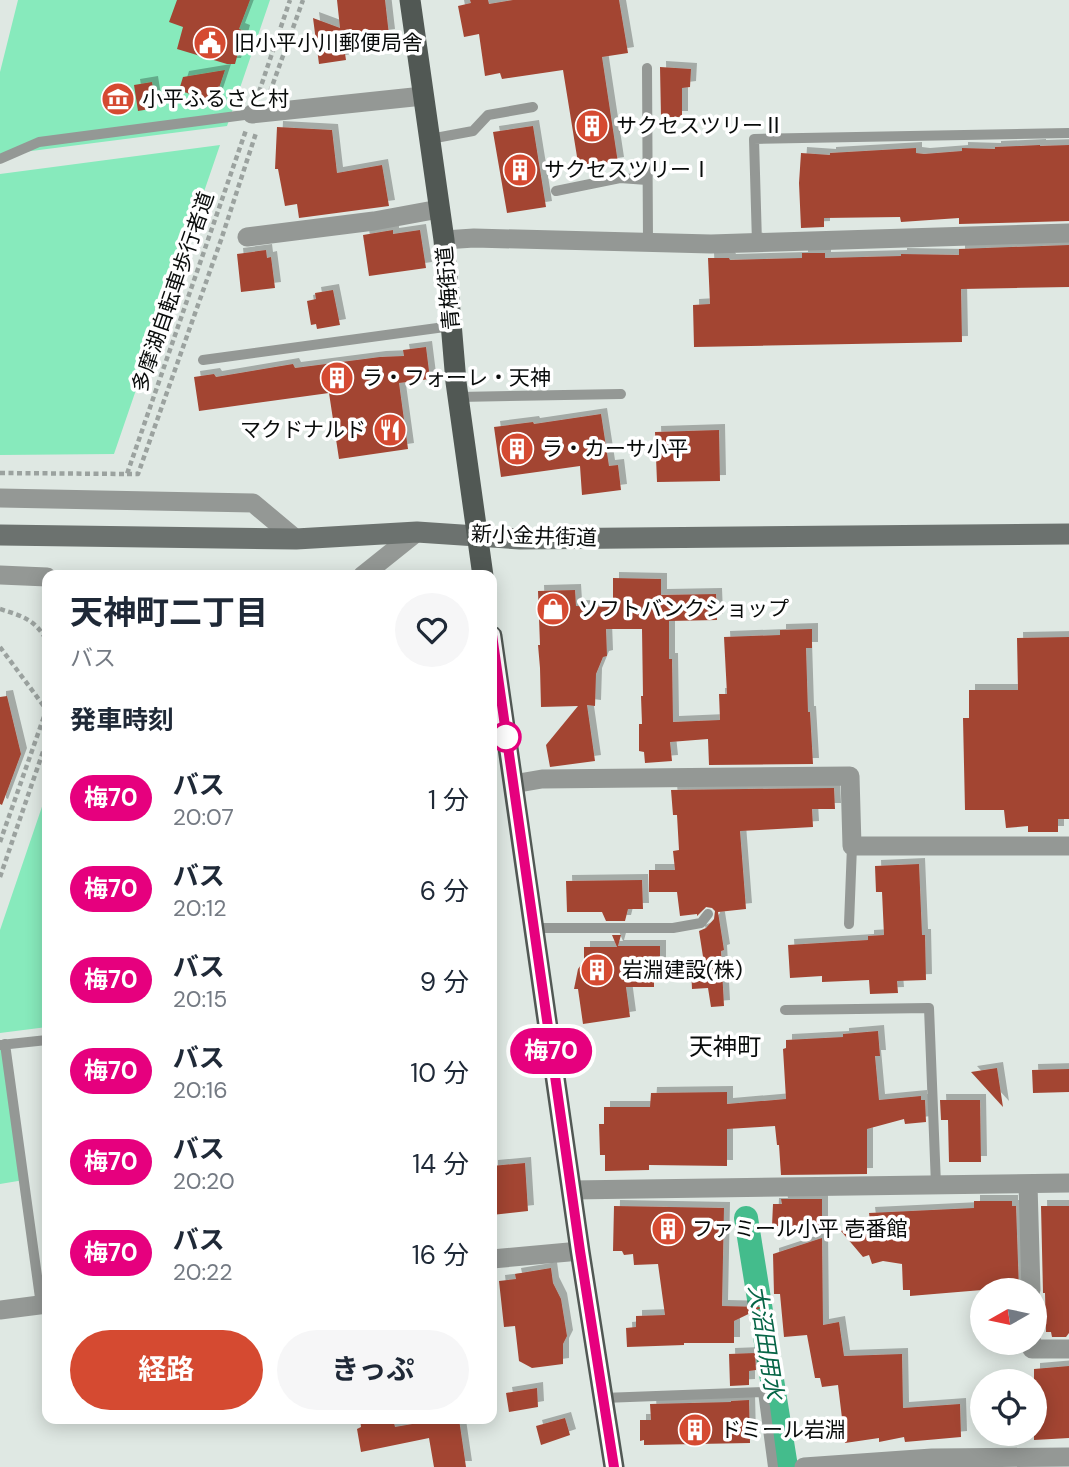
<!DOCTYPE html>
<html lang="ja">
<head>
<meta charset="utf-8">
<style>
  body { margin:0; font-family:"DM Sans","Noto Sans JP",sans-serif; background:#f6f6f7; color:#1f2937; height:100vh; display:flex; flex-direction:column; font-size:26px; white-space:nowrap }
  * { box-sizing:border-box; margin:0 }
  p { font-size:23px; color:#747a83 }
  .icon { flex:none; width:38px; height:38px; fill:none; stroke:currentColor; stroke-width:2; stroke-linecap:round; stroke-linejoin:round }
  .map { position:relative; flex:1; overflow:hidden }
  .panel { position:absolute; left:42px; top:570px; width:455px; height:854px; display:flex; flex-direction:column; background:#fff; border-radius:14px; box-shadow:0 4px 18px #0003 }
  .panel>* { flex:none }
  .badge { padding:0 14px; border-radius:23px; font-size:24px; line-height:46px }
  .needle { width:46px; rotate:261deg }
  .tools { position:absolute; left:970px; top:1278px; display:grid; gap:14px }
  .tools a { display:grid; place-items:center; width:77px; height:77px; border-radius:50%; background:#fff; box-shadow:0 4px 18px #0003; font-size:35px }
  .map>.badge { position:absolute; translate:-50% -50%; box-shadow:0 0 0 4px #fff }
  h2 { padding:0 28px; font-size:26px; line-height:63px }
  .round { display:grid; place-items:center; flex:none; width:74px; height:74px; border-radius:37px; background:#f6f6f7 }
  .headline { display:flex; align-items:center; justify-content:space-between; height:119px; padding:0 28px }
  h1 { font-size:33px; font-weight:700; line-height:52px }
  .action { display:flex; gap:14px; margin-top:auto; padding:14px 28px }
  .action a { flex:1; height:80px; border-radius:42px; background:#d54a31; color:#fff; font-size:28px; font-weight:700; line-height:80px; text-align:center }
  .action a+a { background:#f6f6f7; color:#1f2937 }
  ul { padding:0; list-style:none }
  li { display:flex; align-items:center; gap:21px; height:91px; padding:0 28px }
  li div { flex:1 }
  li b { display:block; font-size:26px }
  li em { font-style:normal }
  li .badge { min-width:77px; font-weight:700; text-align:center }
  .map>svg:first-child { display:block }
</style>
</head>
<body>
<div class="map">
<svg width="1069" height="1467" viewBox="0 0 1069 1467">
  <defs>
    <filter id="shadow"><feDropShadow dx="6" dy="-6" stdDeviation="0" flood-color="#0004"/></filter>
  </defs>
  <rect width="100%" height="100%" fill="#dfe8e3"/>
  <path fill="#87eabc" d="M18,0h252l-43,126 -227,29v-83z
    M220,145l-106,309 -114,1v-281z
    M47,792v235l-47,6v-103z
    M5,1044l19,136 -24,4v-139z"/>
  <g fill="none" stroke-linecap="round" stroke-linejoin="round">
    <path stroke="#44bc8c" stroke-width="24" d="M746,1218l40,249"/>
  </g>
  <path fill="#a34533" filter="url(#shadow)" d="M177,0h73l-11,29 5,2 -9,33h-8l-50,-15 6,-22 -14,-5z
    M337,0h48l4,35 -46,6 3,19 -27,4 -6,-46 27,10z
    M470,0h18l1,4 24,-4h106l9,53 -26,4 16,106 -39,6 -16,-99 -61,9 -2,-6 -15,3 -6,-42 -15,3 -6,-31 13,-3z
    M660,67l31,2 -1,18 -8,1v29h-21z
    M225,70l-11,33 -35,-13 4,-13z
    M152,82l4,26 -18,3 -4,-26z
    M533,126l13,81 -39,6 -14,-81z
    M277,127l55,3 5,43 45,-8 7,41 -90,12 -2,-14 -12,2 -7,-37h-3z
    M1040,145v1l29,-1v76l-110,3v-6l-58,4 -1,-5 -76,1v9l-23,1 -2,-45 2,-30 29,2v-2l86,-5v5l8,1 38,-3v-3l33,1v-2z
    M393,230v4l27,-4 6,38 -57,8 -6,-41z
    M1069,245v42l-108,2 1,53 -268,5 -1,-42 17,-1 -2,-46h21l1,2 72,-2v-5h23v5l76,-2v-2l58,1v-6z
    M266,250l1,8 4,-1 4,31 -34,4 -4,-38z
    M333,290l7,35 -23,4 -1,-5 -5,1 -4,-24 9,-2 -1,-6z
    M426,347l4,32 -31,4 9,66 -69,10 -10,-66 -130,18 -5,-34 20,-3 2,3 77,-13 2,4 85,-11 24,-1 -1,-6z
    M601,414l8,52 9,-1 3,25 -39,5 -2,-29 -79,11 -7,-50 39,-5 1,2z
    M719,430l1,51 -63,1 -2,-50z
    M613,578l48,1v16l55,-1 1,26 -48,1v38h3l1,63 47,-2 -1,-26h8l-3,-57 56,-2v-5l32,-1v19h-6l2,64h2l3,52 -104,1 -1,-26 -38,3 2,19 -27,2 -1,-11 -5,-1v-27h3l-1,-28h2l-1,-67h-36l1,27 -4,1 -7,17 -1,32 -8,-1 8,56 -45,6 -4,-22 32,-39 -37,1 -1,-39 -2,-23h2l-2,-54 37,-1 1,16 37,1z
    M1069,637v182h-11v13h-30v-6l-22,2 -2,-18h-39l-2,-92h6v-28h49l-1,-52z
    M7,696l14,58 -19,51 -2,-1v-107z
    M834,788l1,21h-23l1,18 -73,4 6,78 -28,3 6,38 -3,1 3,55 -13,1 -3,-19 -16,1 -1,-21 13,-5 -5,-32 7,-3 8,-9 1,-8 -3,-3 -6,-1 -9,9v-2l-17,2 -3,-24h-28v-22h26l-2,-19 6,-1 -2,-35h-4l-2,-25z
    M919,864l3,71h3l1,45 -29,1 1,12 -28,1 -1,-14 -47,2v-6l-32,2 -2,-33 80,-5v-4l16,-1 -2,-43h-6l-1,-26z
    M642,880l1,29h-15l-3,12h-19l-4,-9h-35l-1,-31z
    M612,935h9l-3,11h42v35l-6,1v5h-28l4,30 -47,7 -5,-35h-4l4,-20 6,-8v-14h33z
    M878,1031l2,25h-5l4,44 42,-4v4h4l1,22 -21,2 -1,-5 -37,10v45l-86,1 -2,-30h-2l-2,-19 -48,3v37l-78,-1v5l-44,1v-16h-5l-1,-31h5v-17h46l1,-14 76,-1v12l59,-5 -3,-50 3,-1v-8l57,-3v-3z
    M997,1068l6,39 -32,-35z
    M1069,1069v23l-36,1 -1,-23z
    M940,1100h40l1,62h-32l-1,-42h-7z
    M525,1163l3,48 -36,4v-49z
    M781,1199h41v27h-50l1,-22h9z
    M974,1201h38v5h4l3,84h-37l-72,6v-6h-7l-1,-26 -19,-3 -11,3 -3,-9 -6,2 -22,-26 29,-10 -1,-8 105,-5z
    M614,1206l110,2 -2,98 41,1 -29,14v22h-50v2l-57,2 -1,-19 10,-1v-11l29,-1 -7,-51 -24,1 -1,-11 -9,1 -2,-4h-9z
    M1041,1206h28v127l-3,4h-14l-1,-5h-5l-1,-39h-2z
    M822,1238l1,87 16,-3 5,34 58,-2 1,54 57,-4 1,33 -56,5 -1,-5 -25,5v-4l-34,5 -7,-58 -16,2 -2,-9h-5l-8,-43 -23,2 -4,-43h-6l-1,-40z
    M551,1268l2,15 8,16 6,37 -4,8v20l-31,4 -13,-7 -4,-35 -11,1 -5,-46 17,-2 -1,-5z
    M755,1353l1,17 -7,1v14l-19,1 -1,-32z
    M1069,1366v72l-35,2v-71z
    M537,1388l1,19 -29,5 -3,-19z
    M749,1400l1,43 -106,2v-5l-4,1v-21h11l-1,-16 81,-2v-1z
    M565,1418l5,17 -29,10 -5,-19z
    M360,1419h33l2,8 46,-8h18l7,48h-32l-5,-29 -68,14 -4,-23 4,-2z"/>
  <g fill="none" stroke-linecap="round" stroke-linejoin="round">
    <path stroke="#9ba29f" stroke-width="4.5" stroke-dasharray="5 3.5" stroke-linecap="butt" d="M259,92l31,-92
      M270,92l33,-92
      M0,473l127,1 119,-344
      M127,474h11l83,-234 35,-107
      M0,609c22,7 35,10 47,32
      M0,647l46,62
      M0,842l47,-134
      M0,877l47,-137"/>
    <path stroke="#949895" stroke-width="10" d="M647,68l1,174
      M430,139l43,-8 15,-16 45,-8
      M0,159l39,-17 213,-28
      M556,191l64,-13 27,2
      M757,243l-3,-104 315,-6
      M203,360l249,-34
      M458,397l163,-3
      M849,924l3,-78
      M535,928h138l28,-5 7,-9
      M785,1010l144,-2 7,177
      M5,1044l36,261
      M0,1045l47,-5
      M603,1398l160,-6 10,75"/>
    <path stroke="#949895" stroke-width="19" d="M252,114l171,-18
      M247,237l127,-16 65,-12
      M444,240l30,-2 237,6 358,-11
      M0,498l253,5 43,36
      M0,575l47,2
      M362,576l55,-44
      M513,784l29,-5 308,-3 2,70h217
      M1028,1184l3,106
      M571,1190l498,-7
      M492,1259l88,-8
      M0,1310l47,-6
      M1032,1342v7h37
      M804,1467l128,-9 137,-1"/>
    <path stroke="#6c726f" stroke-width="21" d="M0,535l296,4 121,-7 103,7 549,-5"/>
    <path stroke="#515854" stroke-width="21" d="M410,0l34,240 12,142 27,194
      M492,636l88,615 34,216"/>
  </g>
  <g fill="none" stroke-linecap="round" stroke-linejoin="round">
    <defs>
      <path id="line" d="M492,635l88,616 34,216"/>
    </defs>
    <use href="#line" stroke="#fff" stroke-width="16"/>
    <use href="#line" stroke="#e6007e" stroke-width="10"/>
  </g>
  <defs>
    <symbol id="civic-disc" viewBox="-11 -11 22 22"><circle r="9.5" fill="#d54a31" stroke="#fff"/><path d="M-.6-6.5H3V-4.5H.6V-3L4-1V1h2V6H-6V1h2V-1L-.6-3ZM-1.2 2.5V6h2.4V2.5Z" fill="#fff"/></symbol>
    <symbol id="museum-disc" viewBox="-11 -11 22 22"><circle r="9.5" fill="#d54a31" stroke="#fff"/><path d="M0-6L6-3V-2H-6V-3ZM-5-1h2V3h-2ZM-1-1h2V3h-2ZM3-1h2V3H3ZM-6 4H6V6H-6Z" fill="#fff"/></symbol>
    <symbol id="building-disc" viewBox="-11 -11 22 22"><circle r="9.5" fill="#d54a31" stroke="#fff"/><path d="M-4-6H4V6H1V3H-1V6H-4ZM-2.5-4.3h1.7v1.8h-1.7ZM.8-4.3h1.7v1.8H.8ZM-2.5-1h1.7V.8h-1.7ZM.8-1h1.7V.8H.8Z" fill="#fff"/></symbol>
    <symbol id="restaurant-disc" viewBox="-11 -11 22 22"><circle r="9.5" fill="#d54a31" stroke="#fff"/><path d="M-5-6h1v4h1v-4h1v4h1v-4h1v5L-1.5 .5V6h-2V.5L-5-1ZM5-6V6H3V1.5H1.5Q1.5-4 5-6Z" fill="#fff"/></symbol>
    <symbol id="shop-disc" viewBox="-11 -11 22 22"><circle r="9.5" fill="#d54a31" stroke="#fff"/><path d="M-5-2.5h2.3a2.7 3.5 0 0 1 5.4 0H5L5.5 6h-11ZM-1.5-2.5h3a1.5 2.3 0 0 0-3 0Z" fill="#fff"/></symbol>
  </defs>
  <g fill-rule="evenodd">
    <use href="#civic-disc" x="191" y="24" width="38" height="38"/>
    <use href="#museum-disc" x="99" y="80" width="38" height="38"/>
    <use href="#building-disc" x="573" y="107" width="38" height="38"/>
    <use href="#building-disc" x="501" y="151" width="38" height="38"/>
    <use href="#building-disc" x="318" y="359" width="38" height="38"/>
    <use href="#restaurant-disc" x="371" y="411" width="38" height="38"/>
    <use href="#building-disc" x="498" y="430" width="38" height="38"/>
    <use href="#shop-disc" x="534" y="590" width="38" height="38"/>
    <use href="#building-disc" x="578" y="951" width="38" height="38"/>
    <use href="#building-disc" x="649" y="1210" width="38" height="38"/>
    <use href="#building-disc" x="676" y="1411" width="38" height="38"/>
  </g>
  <circle fill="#fff" stroke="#e6007e" stroke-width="3.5" cx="506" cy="737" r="14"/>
  <g text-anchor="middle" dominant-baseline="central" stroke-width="7" stroke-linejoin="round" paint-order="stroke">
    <g font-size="21" fill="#090c0b" stroke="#fff" text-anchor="start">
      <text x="234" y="43">旧小平小川郵便局舎</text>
      <text x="142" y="99">小平ふるさと村</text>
      <text x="616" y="126">サクセスツリーⅡ</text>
      <text x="544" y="170">サクセスツリーⅠ</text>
      <text x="362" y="378">ラ・フォーレ・天神</text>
      <text x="366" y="430" text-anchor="end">マクドナルド</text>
      <text x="542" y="449">ラ・カーサ小平</text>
      <text x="578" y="609">ソフトバンクショップ</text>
      <text x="622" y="970">岩淵建設(株)</text>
      <text x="692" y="1229">ファミール小平 壱番館</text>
      <text x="720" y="1430">ドミール岩淵</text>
    </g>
    <g font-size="21" fill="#090c0b" stroke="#fff">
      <text transform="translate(448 288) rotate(-95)">青梅街道</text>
      <text transform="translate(173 292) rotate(-71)">多摩湖自転車歩行者道</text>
      <text transform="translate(534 536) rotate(2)">新小金井街道</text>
    </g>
    <g font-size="23" font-style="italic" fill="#066546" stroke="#fff">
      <text transform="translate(766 1342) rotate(81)">大沼田用水</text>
    </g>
    <g font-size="24" fill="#090c0b" stroke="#fff">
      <text x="725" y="1046">天神町</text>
    </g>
  </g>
</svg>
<div class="tools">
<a><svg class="needle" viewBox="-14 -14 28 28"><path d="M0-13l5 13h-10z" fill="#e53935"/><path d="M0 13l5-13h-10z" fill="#747a83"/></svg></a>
<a><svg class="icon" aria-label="locate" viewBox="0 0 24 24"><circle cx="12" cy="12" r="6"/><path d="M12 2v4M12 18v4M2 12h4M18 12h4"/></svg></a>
</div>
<b class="badge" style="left:551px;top:1051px;background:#e6007e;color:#fff">梅70</b>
<section class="panel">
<div class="headline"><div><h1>天神町二丁目</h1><p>バス</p></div><a class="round"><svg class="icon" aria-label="heart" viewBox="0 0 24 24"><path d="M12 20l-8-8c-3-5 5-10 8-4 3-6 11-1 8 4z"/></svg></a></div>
<h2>発車時刻</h2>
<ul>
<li><span class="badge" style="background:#e6007e;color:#fff">梅70</span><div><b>バス</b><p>20:07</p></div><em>1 分</em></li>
<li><span class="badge" style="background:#e6007e;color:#fff">梅70</span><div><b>バス</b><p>20:12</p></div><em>6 分</em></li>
<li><span class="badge" style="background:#e6007e;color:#fff">梅70</span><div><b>バス</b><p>20:15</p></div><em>9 分</em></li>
<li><span class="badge" style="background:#e6007e;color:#fff">梅70</span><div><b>バス</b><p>20:16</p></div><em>10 分</em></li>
<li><span class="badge" style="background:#e6007e;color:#fff">梅70</span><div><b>バス</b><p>20:20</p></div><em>14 分</em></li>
<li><span class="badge" style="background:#e6007e;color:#fff">梅70</span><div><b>バス</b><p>20:22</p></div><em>16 分</em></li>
</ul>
<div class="action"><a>経路</a><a>きっぷ</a></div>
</section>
</div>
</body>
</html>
